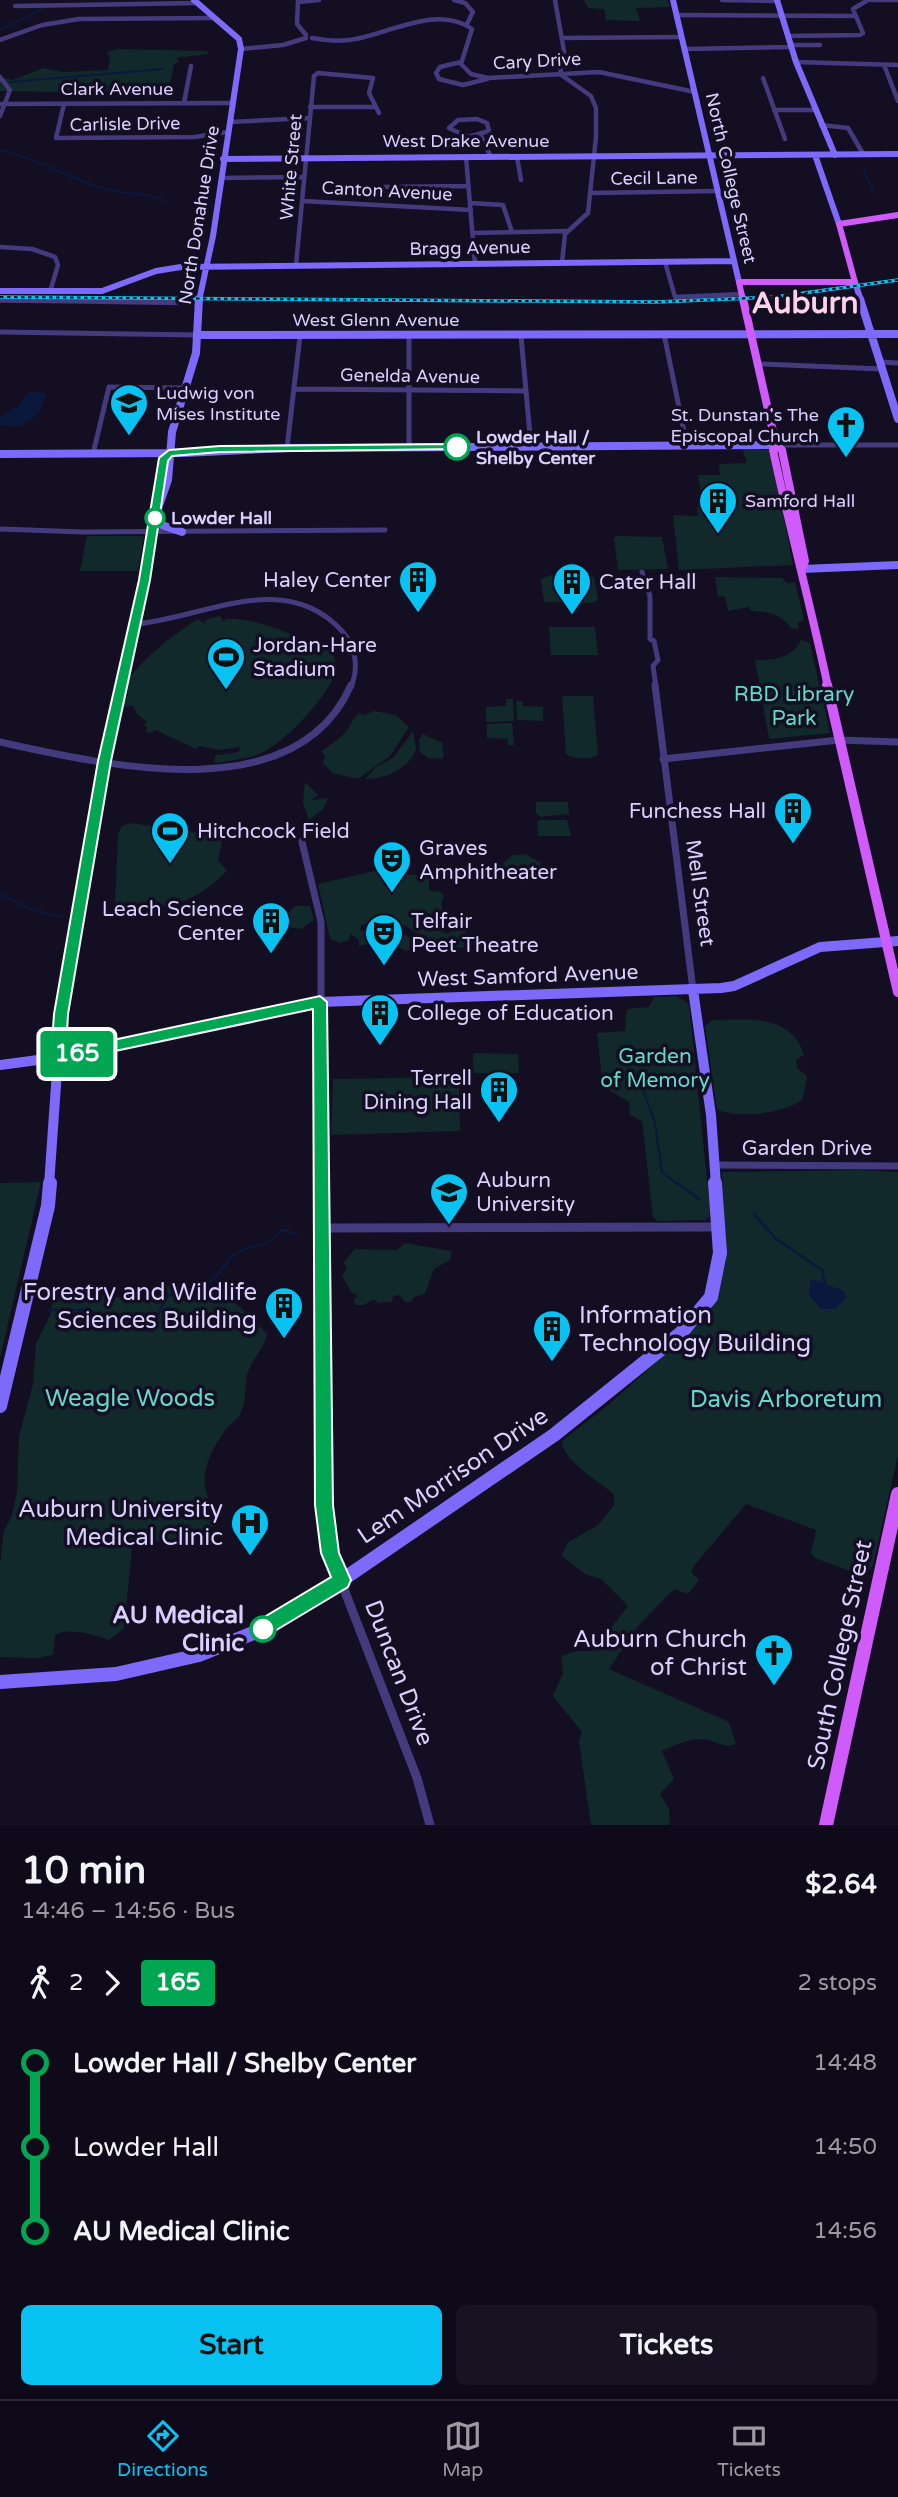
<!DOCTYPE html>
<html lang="en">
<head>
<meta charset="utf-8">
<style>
  body { margin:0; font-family:"Varela Round",sans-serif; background:#171322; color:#f1f3f6; height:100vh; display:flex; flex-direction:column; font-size:26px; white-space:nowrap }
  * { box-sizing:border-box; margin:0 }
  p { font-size:23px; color:#9b9aa2 }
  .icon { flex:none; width:38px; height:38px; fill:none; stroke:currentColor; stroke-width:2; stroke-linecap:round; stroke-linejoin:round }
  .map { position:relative; height:1825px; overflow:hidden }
  .panel { display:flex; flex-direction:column; background:#0e0a19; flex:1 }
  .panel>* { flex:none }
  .badge { padding:0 14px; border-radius:5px; font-size:24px; line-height:46px }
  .map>.badge { position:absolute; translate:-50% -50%; box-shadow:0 0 0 4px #fff }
  .legs { display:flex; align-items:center; gap:10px; height:77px; padding:0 21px; font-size:23px }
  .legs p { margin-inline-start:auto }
  .head { display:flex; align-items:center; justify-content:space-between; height:119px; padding:0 21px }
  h1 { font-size:38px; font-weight:700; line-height:52px }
  .action { display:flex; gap:14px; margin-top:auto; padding:14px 21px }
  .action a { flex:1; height:80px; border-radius:10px; background:#08c2f2; color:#111; font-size:28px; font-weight:700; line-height:80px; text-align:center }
  .action a+a { background:#171322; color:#f1f3f6 }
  ul { padding:0 21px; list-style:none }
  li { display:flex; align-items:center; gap:24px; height:84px; font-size:26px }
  li i { display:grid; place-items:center; width:10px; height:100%; margin:0 9px; background:currentColor }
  li i::after { content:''; width:18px; height:18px; margin:-9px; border:5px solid; border-radius:50%; background:#0e0a19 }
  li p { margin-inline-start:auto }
  li:first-child i { background:linear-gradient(#0000 50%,currentColor 0) }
  li:last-child i { background:linear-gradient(currentColor 50%,#0000 0) }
  .tabs { display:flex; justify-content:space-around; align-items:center; height:98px; border-top:2px solid #2e2b38; background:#0e0a19; font-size:19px; color:#9b9aa2 }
  .tabs a { display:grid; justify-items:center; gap:4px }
  .tabs .on { color:#08c2f2 }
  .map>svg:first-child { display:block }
</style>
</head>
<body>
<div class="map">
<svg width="898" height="1825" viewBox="0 0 898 1825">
  <rect width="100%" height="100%" fill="#130e21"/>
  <path fill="#11292b" d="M584,0h83l3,7 -34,1 4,13 -34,-1 -2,-11 -16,-1z
    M117,49l90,2 1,3 -32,4 3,4 -5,2 -6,30 -168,-3v-14l13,3 30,-12 19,4 46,-2 2,-11 -3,-7z
    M742,448l29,2 22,115 -114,5 -6,-55 25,1 -1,-9h26l-2,-8 -19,-1 -4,-23h22l-1,-11 28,-1z
    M87,536h57l-6,35h-58z
    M618,536l44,1 6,32 -50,1 -4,-32z
    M551,575l43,2 4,23 -6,3 -48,-1 -3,-23z
    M715,577l67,1 5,5 8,-1 9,38 -6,3 1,6 -8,-1c-10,-14 -24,-17 -40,-17l-2,-4 -21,4 -3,-14 -7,-1z
    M220,616l4,6 1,-3c24,-3 78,16 95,34l4,-3h8l4,15 -2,3 4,1c-10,27 -57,81 -87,88 -7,1 -21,4 -33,6l-4,-2 2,-6 23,-3 1,-5 -21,3 -20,-4 -3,3 -41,-19 -5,3 -5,-2 3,-3 -4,-3 3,-3 -10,-8 -4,-8 -11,1 7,-15 -9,-3c22,-29 46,-50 78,-70l7,5v-4z
    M549,627h46l3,28h-47z
    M801,640l9,3 20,90 -61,6 -14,-79c18,0 39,-2 46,-20z
    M562,696h31l5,59c-9,5 -23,5 -32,-1z
    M506,699h7l1,22 -28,1v-15l20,-1z
    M516,701h6l1,5 20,1v14l-26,-1z
    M374,711l22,4 13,12 -19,29 -32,23 -26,-6 -9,-10 2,-8 -4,-3 23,-18 14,-21 6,2z
    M512,723l2,22h-6v-6l-21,-1v-14z
    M413,731l3,18c-7,20 -30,30 -51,30l11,-12 17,-9z
    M423,734l19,9 2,14 -3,2 -13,-1 -8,-6 -1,-12z
    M305,782l13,13 -6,5 16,-2 -5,11 -14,11 -6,-17z
    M536,802h32l1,12 -29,3 -4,-4z
    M540,820h27l4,16h-33l-1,-14z
    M131,823l92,13 -5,24 9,11c-37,37 -61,38 -112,34l3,-71 4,-8z
    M526,854l15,9 -2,15 -11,5 -19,-3 -7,-8 2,-10 9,-7z
    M378,870l51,7v14l12,1 3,4 -3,9 6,18 -5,9 6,2 3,-4 9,-3 7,6 5,15 -36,-1 -31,-22 -35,9v-12l-9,3 -1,6 5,-1 7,9 -3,5 -10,2v-6l-8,-6 -2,6 -9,3 -10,-4 -12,-55z
    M295,906h15l4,14 -13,9 -15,-2 2,5 -22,-1 7,-11 12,-4z
    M397,932l17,6 2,10 -11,3 -9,-6 -15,1 -6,-3 8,-8 6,2z
    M677,996l12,8 20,195 1,17 -4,4 -48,1 -5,-4 -11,-96 -12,-6 -1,-13 -26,-15 -6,-54 28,-2 2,-22 22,-2 5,-10z
    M713,1020c34,0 79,-7 91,35l-8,5 1,8 10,8 -4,23c-15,14 -69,21 -86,10l-12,-83z
    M473,1053l45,1 1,19h-46z
    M459,1077l1,54 -129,4 2,-56z
    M861,1170l37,2v283l-25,110 -6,8 -9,1 -43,-16 -4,-5 5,-23 -70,-26 -52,62 -3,6 8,8 -11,14 -14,-5 -36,37 -29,43 120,53 7,22c-12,4 -17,-1 -28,-4 -16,-3 -32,5 -46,11l12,28 -14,15 9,15 1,16h-79l-12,-83 3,-10 -29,-36 10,-23 -2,-17 16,-5h16l35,-45 -27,-27 -16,-5 -23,-18 5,-13 31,-18 16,-20v-11c-14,-11 -53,-35 -52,-53l45,-35 102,-91 17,-52 -4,-91z
    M41,1182l-41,176v-175z
    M405,1243l47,8 -2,9 -16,9 -9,25 -11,3 -3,5h-6l-6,-7 -6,1 -1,6 -14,1 -4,-4 -10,6h-9l-1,-6 4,-4 -6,-2 -10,-17 5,-8 -4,-5 12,-14 42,1z
    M179,1283l30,2 31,22 27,27c-3,14 -11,20 -17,33 -8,15 -1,31 -10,47 -2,5 -7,8 -11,12 -11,12 -21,31 -24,47 -4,19 11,34 10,53 -12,6 -29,14 -42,15 -15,3 -29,-7 -41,7l-8,81 -15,11c-16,-5 -38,-13 -54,-5l-2,20 -17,3 -36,-1v-93l4,-33 8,-16 5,-23 2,-56 14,-52 3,-40 14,-29 4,-20c36,-7 69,7 106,4l6,-12z"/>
  <path fill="#0b183e" d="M29,392l17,1c-5,23 -20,38 -46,32v-7l18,-12z
    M815,1280l29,11 2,7 -11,11h-14l-12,-14 1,-14z"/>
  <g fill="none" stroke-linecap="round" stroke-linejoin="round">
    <path stroke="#0b183e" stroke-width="2" d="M0,30l44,-22
      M10,82l153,-13
      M0,150c42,9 78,35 120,42 17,3 33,1 48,11
      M863,169l11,24
      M0,894l31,15 29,8
      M642,1086l13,37 7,49 17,13"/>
    <path stroke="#0b183e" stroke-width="2.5" d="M677,1183l22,16
      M754,1214l22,25 46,31 3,13
      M49,1310h39l21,11 3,10h5l7,-7 26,7 17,-35c16,-4 33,-7 46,-17 9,-6 13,-19 22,-25 17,-11 31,-4 47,-24l15,4"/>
    <path stroke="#443b7f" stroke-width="4.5" d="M298,0l-1,24 9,11
      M454,0l11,3 8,9 -6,12
      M555,0l9,51 -4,23 31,22 5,12v29l-8,76 -23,21 -3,29
      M722,0l56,1
      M871,0h27
      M298,2l21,-2
      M15,6l183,-3
      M677,15l179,1
      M788,36l72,-1 3,-2 -10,-24 15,-9
      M312,38c15,3 29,4 44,1 36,-7 82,-34 116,-10l-11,35 10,10 17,4 111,-6 96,20
      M562,38l120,-1
      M0,40l42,-15 37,-6 136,-1
      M791,45h29
      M241,49l42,-4 23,-7
      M685,49l107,-2
      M461,62l-21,5 -4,6 3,6 24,6 24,-6
      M796,62l102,3
      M884,65l14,36
      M0,77l10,13 -10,26
      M763,78l22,61
      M184,103l7,-37
      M0,104l234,-1
      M64,104l-8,34 138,-1 34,-5
      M310,107h64
      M774,110h40
      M477,119l10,4 2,8 -21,6 -19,-9 9,-8z
      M230,122l79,-4
      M821,125l27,3 14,24
      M481,136l10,21
      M466,157l9,107
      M517,157l4,23
      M221,178l83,-1
      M384,187l84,-1
      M591,193l127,-2
      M302,201l169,9
      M470,203l33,2 9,27
      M474,233l93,-2
      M0,247l32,2 23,8 3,8 -8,27
      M665,262l10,35 68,-3
      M296,265l18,-189 4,-3 55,5 -4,15 10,20
      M0,300l39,1"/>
    <path stroke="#443b7f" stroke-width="5" d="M0,300l199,3
      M0,332l197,3
      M664,334l23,112
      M409,336v111
      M521,336l10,110
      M880,362l18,1
      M759,364l123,5
      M294,389l232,2
      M776,445h122
      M287,448l13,-112
      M93,454l16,-67 76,1
      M0,529l83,3 302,-2
      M642,572l8,24v43l4,2 4,19 -5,6 3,21
      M136,624c68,-6 148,-56 206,7 14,16 17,37 9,56"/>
    <path stroke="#443b7f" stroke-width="7" d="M655,685l38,305
      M0,742c105,23 296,69 351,-57
      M663,759l176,-19 59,2
      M308,828l-6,14 19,80v263
      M715,1165l183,1"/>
    <path stroke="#443b7f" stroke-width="9" d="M321,1183l6,355 3,15 87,225 13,47
      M323,1228l395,-1"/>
    <path stroke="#7d6afa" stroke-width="6" d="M194,0l45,39 2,10 -28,187 -14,65
      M673,0l66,282
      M777,0l19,62 39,93
      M815,155l24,69
      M223,159l675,-5
      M855,282l6,19
      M0,291h102l54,-20 25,-4 552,-6"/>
    <path stroke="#7d6afa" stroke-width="8" d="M860,299l38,120
      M197,335l701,-1
      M0,454l184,-1 103,-5 489,-3
      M156,502l6,-42 7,-7
      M155,517l7,8 20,7
      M802,569l96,-4
      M121,687l34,-170 13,-37 4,-48 24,-79 3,-54"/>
    <path stroke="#7d6afa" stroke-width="10" d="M693,990l18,125 5,70
      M0,1065l68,-9 252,-54 401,-14 13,-2 86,-39 78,-6
      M49,1185l12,-171 45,-259 16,-70"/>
    <path stroke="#7d6afa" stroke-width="14" d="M0,1406l48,-200 2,-23
      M0,1682l116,-8 83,-19 64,-26 79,-49 212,-145 127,-102 30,-36 9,-44 -5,-70"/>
    <path stroke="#cf5bfa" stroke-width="6" d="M743,301l-4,-19h116l-16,-58 59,-9"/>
    <path stroke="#cf5bfa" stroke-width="8" d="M743,299l33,146 6,5 23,111 -3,8
      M776,445l-3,5c17,80 38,157 55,237"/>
    <path stroke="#cf5bfa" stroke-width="10" d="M827,685l71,307"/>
    <path stroke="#cf5bfa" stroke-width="14" d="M826,1825l72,-331"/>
    <defs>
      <path id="rail" d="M0,297l656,5 119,-5 123,-17"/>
    </defs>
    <use href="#rail" stroke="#08c2f2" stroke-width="3.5"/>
    <use href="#rail" stroke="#130e21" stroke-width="2" stroke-dasharray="3.5" stroke-linecap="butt"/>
  </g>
  <path fill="#00a651" stroke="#fff" stroke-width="2" d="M457,444l4,1v4l-241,3 -48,4 -4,5 -18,119 -39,181 -43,253 -2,36 254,-54 7,6 6,503 6,48 12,27 -3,7 -85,51 -7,-2 -3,-7 3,-7 75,-45 -10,-24 -6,-48 -2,-496 -254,54 -8,-6 3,-43 44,-253 41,-181 20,-122 10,-8 51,-4z"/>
  <defs>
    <symbol id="university-pin" viewBox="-11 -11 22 30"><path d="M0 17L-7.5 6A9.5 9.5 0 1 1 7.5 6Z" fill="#08c2f2" stroke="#130e21"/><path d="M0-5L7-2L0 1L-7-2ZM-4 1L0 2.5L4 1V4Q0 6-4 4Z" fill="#111"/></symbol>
    <symbol id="church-pin" viewBox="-11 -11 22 30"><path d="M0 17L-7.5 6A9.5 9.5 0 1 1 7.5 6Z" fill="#08c2f2" stroke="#130e21"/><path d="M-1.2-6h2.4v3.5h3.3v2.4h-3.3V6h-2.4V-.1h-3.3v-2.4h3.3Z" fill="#111"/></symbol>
    <symbol id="building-pin" viewBox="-11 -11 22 30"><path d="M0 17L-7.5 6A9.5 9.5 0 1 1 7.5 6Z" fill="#08c2f2" stroke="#130e21"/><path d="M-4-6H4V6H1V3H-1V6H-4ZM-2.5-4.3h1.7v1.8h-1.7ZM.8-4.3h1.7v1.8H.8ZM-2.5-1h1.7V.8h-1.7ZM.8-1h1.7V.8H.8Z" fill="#111"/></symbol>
    <symbol id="stadium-pin" viewBox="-11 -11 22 30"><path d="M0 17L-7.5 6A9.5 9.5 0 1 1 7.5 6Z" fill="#08c2f2" stroke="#130e21"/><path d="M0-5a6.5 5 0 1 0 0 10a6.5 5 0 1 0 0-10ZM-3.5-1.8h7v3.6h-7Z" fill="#111"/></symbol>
    <symbol id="theatre-pin" viewBox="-11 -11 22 30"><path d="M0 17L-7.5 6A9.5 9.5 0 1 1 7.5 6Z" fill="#08c2f2" stroke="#130e21"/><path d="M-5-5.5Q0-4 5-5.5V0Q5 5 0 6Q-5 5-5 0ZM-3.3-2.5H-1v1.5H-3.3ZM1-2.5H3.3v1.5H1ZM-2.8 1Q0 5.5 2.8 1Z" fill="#111"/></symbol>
    <symbol id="hospital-pin" viewBox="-11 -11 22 30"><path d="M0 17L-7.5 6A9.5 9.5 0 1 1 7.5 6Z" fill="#08c2f2" stroke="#130e21"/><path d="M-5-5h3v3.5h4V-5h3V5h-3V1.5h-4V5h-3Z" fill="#111"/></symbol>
  </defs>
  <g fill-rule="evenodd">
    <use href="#university-pin" x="107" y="381" width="44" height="60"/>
    <use href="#church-pin" x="824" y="403" width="44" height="60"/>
    <use href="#building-pin" x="696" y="479" width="44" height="60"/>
    <use href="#building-pin" x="396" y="558" width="44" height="60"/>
    <use href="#building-pin" x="550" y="560" width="44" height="60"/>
    <use href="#stadium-pin" x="204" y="635" width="44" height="60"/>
    <use href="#building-pin" x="771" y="789" width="44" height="60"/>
    <use href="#stadium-pin" x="148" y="809" width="44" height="60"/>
    <use href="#theatre-pin" x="370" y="838" width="44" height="60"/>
    <use href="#building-pin" x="249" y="899" width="44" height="60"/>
    <use href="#theatre-pin" x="362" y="911" width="44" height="60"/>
    <use href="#building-pin" x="358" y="991" width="44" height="60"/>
    <use href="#building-pin" x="477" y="1068" width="44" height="60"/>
    <use href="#university-pin" x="427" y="1170" width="44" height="60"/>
    <use href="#building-pin" x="262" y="1284" width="44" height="60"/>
    <use href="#building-pin" x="530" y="1307" width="44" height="60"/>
    <use href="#hospital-pin" x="228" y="1501" width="44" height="60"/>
    <use href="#church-pin" x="752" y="1631" width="44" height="60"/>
  </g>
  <g fill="#fff" stroke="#00a651" stroke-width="3.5">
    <circle cx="457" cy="447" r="12"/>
    <circle cx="155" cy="518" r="9"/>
    <circle cx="263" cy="1629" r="12"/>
  </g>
  <g text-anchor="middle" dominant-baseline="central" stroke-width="7" stroke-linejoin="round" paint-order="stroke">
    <g font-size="18" fill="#dad0fd" stroke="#130e21">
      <text transform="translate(537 61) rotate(-3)">Cary Drive</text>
      <text x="117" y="89">Clark Avenue</text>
      <text transform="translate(125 124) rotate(-1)">Carlisle Drive</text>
      <text x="466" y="141">West Drake Avenue</text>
      <text transform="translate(291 167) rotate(-85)">White Street</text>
      <text transform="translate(654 178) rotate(-1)">Cecil Lane</text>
      <text transform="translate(731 178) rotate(77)">North College Street</text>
      <text transform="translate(387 191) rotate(3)">Canton Avenue</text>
      <text transform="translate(199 215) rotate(-81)">North Donahue Drive</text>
      <text transform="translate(470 248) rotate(-1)">Bragg Avenue</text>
      <text x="376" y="320">West Glenn Avenue</text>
      <text transform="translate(410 376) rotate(1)">Genelda Avenue</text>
    </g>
    <g font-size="18" fill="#dad0fd" stroke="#130e21" text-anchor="start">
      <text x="156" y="393">Ludwig von<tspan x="156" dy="21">Mises Institute</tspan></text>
      <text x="819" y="415" text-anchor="end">St. Dunstan's The<tspan x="819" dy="21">Episcopal Church</tspan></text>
      <text x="745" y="501">Samford Hall</text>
    </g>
    <g font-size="18" font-weight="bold" fill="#dad0fd" stroke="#130e21" text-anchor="start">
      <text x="476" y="437">Lowder Hall /<tspan x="476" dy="21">Shelby Center</tspan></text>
      <text x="171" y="518">Lowder Hall</text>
    </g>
    <g font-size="21" fill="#dad0fd" stroke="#130e21" text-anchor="start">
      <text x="391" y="580" text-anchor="end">Haley Center</text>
      <text x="599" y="582">Cater Hall</text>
      <text x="253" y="645">Jordan-Hare<tspan x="253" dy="24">Stadium</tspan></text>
      <text x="766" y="811" text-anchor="end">Funchess Hall</text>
      <text x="197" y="831">Hitchcock Field</text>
      <text x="419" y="848">Graves<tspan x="419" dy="24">Amphitheater</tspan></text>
      <text x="244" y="909" text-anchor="end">Leach Science<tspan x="244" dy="24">Center</tspan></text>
      <text x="411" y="921">Telfair<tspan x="411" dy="24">Peet Theatre</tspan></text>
      <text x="407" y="1013">College of Education</text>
      <text x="472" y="1078" text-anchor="end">Terrell<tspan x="472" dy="24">Dining Hall</tspan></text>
      <text x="476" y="1180">Auburn<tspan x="476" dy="24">University</tspan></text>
    </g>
    <g font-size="21" fill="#5fdbc9" stroke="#130e21">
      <text x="794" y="694">RBD Library<tspan x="794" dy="24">Park</tspan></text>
      <text x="655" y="1056">Garden<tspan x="655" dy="24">of Memory</tspan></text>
    </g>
    <g font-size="21" fill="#dad0fd" stroke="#130e21">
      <text transform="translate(700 893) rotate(82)">Mell Street</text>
      <text transform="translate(528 976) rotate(-2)">West Samford Avenue</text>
      <text x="807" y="1148">Garden Drive</text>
    </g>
    <g font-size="24" fill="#dad0fd" stroke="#130e21" text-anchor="end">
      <text x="257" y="1292">Forestry and Wildlife<tspan x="257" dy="28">Sciences Building</tspan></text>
      <text x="579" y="1315" text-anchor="start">Information<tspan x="579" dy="28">Technology Building</tspan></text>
      <text x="223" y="1509">Auburn University<tspan x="223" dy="28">Medical Clinic</tspan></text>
      <text x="747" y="1639">Auburn Church<tspan x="747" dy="28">of Christ</tspan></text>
    </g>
    <g font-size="24" fill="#5fdbc9" stroke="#130e21">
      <text x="130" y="1398">Weagle Woods</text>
      <text x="786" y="1399">Davis Arboretum</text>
    </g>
    <g font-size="24" fill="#dad0fd" stroke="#130e21">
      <text transform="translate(453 1476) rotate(-34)">Lem Morrison Drive</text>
      <text transform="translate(840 1655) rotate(-78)">South College Street</text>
      <text transform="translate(399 1673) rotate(69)">Duncan Drive</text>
    </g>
    <g font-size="24" font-weight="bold" fill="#dad0fd" stroke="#130e21" text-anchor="end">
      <text x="244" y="1615">AU Medical<tspan x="244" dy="28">Clinic</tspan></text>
    </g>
    <g font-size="30" font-weight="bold" fill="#fed2e9" stroke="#130e21">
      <text x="805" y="303">Auburn</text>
    </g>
  </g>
</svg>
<b class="badge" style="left:77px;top:1054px;background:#00a651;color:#fff">165</b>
</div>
<section class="panel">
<div class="head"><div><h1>10 min</h1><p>14:46 – 14:56 · Bus</p></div><b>$2.64</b></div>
<div class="legs"><svg class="icon" aria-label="walk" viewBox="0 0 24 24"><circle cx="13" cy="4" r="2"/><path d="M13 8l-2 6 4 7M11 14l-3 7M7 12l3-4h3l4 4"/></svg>2<svg class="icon" aria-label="forward" viewBox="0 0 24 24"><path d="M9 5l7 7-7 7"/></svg><b class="badge" style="background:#00a651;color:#fff">165</b><p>2 stops</p></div>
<ul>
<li><i style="color:#00a651"></i><b>Lowder Hall / Shelby Center</b><p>14:48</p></li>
<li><i style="color:#00a651"></i><span>Lowder Hall</span><p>14:50</p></li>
<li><i style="color:#00a651"></i><b>AU Medical Clinic</b><p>14:56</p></li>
</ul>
<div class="action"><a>Start</a><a>Tickets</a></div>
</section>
<nav class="tabs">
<a class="on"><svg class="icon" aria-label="directions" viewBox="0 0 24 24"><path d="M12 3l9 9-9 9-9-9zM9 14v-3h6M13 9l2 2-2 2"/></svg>Directions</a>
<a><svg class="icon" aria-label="map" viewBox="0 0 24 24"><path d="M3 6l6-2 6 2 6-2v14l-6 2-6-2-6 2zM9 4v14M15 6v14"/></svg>Map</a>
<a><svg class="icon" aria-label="tickets" viewBox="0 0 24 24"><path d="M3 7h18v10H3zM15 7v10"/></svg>Tickets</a>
</nav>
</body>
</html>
